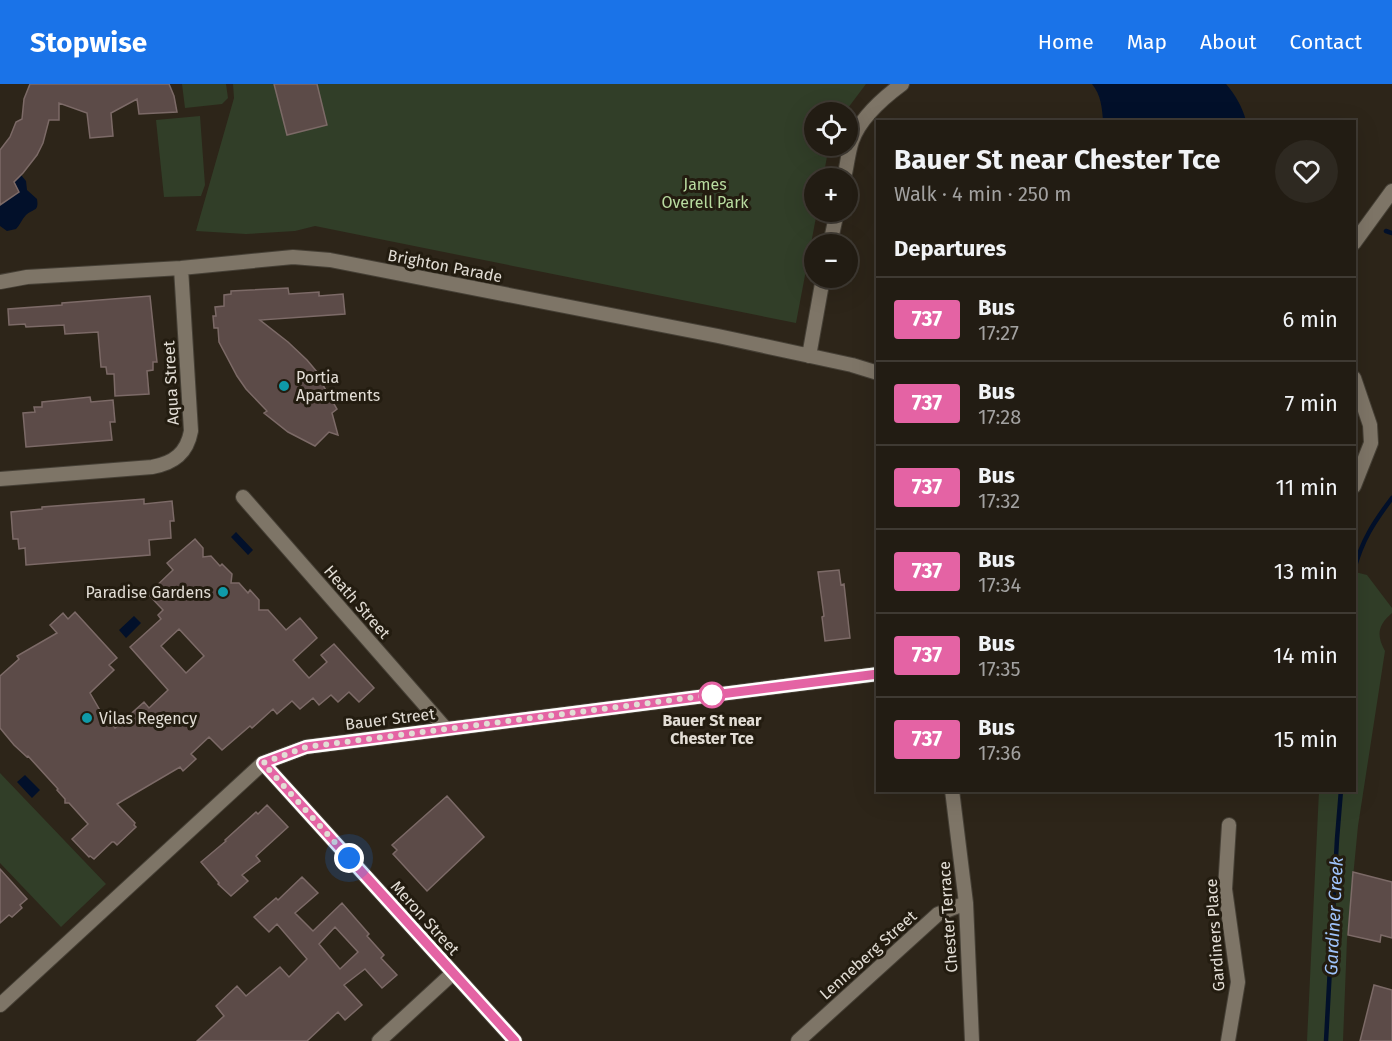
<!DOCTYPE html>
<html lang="en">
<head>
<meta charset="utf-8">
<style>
  body { margin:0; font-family:"Fira Sans",sans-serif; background:#2e2921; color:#f1f3f6; height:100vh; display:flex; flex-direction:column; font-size:22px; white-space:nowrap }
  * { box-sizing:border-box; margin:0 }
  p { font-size:20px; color:#a2a1a0 }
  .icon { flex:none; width:33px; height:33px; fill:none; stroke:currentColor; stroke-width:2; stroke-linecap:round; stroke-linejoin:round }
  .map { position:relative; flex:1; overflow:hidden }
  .drawer { position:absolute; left:876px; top:36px; width:480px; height:672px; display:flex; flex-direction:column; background:#221c13; border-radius:0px; box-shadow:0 6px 24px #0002,0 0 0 2px #3f3a33 }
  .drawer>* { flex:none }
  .badge { padding:0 12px; border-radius:4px; font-size:21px; line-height:39px }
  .fabs { position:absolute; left:804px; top:18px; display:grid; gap:12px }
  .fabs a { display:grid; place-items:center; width:54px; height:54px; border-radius:50%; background:#221c13; box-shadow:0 6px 24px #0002,0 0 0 2px #3f3a33; font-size:30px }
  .you { position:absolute; width:30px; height:30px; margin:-15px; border:4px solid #fff; border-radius:50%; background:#1a73e8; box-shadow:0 0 0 9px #1a73e833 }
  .map>.badge { position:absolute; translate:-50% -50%; box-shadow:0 0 0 3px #fff }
  h2 { padding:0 18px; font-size:22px; line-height:54px }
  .round { display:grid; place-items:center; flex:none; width:63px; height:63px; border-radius:32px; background:#2e2921 }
  .overview { display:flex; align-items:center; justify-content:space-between; height:102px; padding:0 18px }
  h1 { font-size:28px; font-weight:700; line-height:45px }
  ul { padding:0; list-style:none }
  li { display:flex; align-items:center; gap:18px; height:84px; padding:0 18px; border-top:2px solid #3f3a33 }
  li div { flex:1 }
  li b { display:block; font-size:22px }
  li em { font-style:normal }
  li .badge { min-width:66px; font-weight:700; text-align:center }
  header { display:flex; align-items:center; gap:36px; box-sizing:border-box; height:84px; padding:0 30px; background:#1a73e8; color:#fff }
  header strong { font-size:28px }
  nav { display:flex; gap:33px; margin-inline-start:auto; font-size:21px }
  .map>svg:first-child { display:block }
</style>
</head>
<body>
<header>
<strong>Stopwise</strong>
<nav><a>Home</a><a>Map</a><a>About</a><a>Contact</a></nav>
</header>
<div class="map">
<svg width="1392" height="957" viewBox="0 0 1392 957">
  <rect width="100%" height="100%" fill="#2d2519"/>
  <path fill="#313e28" d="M182,0h44l2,14 -6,6 -37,4z
    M233,0h633l-21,28h-31v34h15l-6,32h-9v34h3l-21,111 -481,-97 -20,5 -49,3 -50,-3 38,-133z
    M200,32l5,69 -4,11 -37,1 -8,-77z
    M1355,488l12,3 25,33v5c-14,12 -16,22 -7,38l-27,175 -11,113 -4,102h-36l12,-250 35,-1z
    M0,689l106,111 -45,43 -61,-64z"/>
  <path fill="#02102a" d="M1092,0h134c9,10 17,24 20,37h-143c-1,-13 -2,-26 -11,-37z
    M21,91l5,6 1,9 10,9c2,13 -3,9 -11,16 -4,4 -6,10 -10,14l-9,2 -7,-5v-23l1,1 18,-12 -5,-11z
    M236,448l17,18 -5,5 -17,-18z
    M134,532l7,7 -15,15 -7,-8z
    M25,691l15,15 -8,8 -15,-16z"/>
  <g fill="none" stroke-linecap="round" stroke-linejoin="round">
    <path stroke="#02102a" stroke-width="4.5" d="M1386,147l6,2
      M1354,486c8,-30 20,-48 38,-72
      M1326,957l11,-202 4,-49"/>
  </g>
  <path fill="#5c4b48" stroke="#7c6a67" stroke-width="1.5" fill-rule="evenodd" d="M30,0h139l5,12 3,16 -38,2 -2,-15 -26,14 2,23 -23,2 -3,-25 -28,-10v17h-10l-6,23 -6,12 -14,18 -9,9 5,10 -19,13v-55l10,-13 6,-15 6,-3 2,-20z
    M274,0h43l10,41 -40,10z
    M288,204l1,6 30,-2v4l24,-2 2,20 -85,6 28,22 19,18 11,13 -1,2 20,34 -5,4 6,22 -9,-3 -14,14 -27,-14 -24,-19 3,-2 -21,-22 -9,-13 -18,-34 -1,-14h-4l-1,-12h3l-1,-9 9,-1v-11l7,-1v-3z
    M150,212l7,66h-4v8l-6,1 2,23 -34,2 -1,-22h-7l-1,-7h-5l-3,-35 -33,2 -1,-9 -38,2 -1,-3 -16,1 -1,-16 54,-4v-2z
    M90,313l1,5 22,-2 2,22h-5l2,18 -86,7 -3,-34 12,-1 -1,-5h8v-5z
    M144,415v5l28,-3 2,20h-4l1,17 -22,2 1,15 -124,10 -1,-17 -6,1 -1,-10h-5l-2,-27 31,-3v-2z
    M195,455l8,9v9l8,-1 9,10 2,-2 10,10 -1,9h8l9,10 2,-3 9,10v10h9l18,20 14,-12 17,20 -24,22 16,18 18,-16 -6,-7 13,-11 40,44 -15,14 -10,-10 -11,10 -7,-7 -12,10 -6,-7 -13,11 -8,-8 -15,13 -4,-5 -21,19 -2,-2 -28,24 -13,-13 -18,17 5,5 -13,12 -3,-4 -63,37 18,19 -1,2 2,2 -19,18 -3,-3h-2l-18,17 -4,-3 -1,1 -17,-18 16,-15 -19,-21h-4v-4l-8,-9 1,-1 -30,-33 -1,1 -13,-12 -14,-17v-52l19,-17 -2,-3 40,-23 -7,-8 13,-12 5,6 7,-7 42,46 -8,7 5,5 -24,23 15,26 3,-2 7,11 29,-26 5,6 19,-18 -38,-43 31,-28 -3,-4 5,-5 -15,-16 25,-24 -6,-7zM179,545l25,27 -18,17 -25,-27z
    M839,486l2,15 3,-1 6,54 -25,3 -3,-24 2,-1 -6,-44z
    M447,712l37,41 -57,54 -34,-37 4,-4 -5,-5z
    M267,721l21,22 -32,29 4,5 -18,14 6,6 -17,15 -13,-12 1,-1 -18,-21 25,-21 -1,-1 31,-28 2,2z
    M0,785l27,30 -7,6 2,3 -10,9 -3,-2 -9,8z
    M1353,788l39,10v56l-11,-3 -1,7 -32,-7z
    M302,793l16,16 -23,20 18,18 29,-28 27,31 -2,2 17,19 -3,3 16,17 -15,13 -17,-19 -21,16 18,20 -17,15 -7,-8 -31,29h-110l27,-25 -8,-10 21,-20 9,10 34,-29 9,10 18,-18 -30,-35 -8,8 -15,-15 22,-19 2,2zM335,843l23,25 -18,17 -21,-25z
    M1374,901l18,5v51h-32z"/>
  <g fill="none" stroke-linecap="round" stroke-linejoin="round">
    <defs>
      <path id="street" d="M844,94c3,-12 4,-25 8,-37 8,-23 31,-43 50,-57
        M1354,159l38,-52
        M830,160l7,-32
        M0,198l27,-5 154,-9 112,-11 37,3 388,76 134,29 26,8
        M809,272l14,-78
        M1354,294l16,47 1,18 -17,43
        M0,395l152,-12c22,-4 35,-14 39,-36l-10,-163
        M243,413l203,232
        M263,679l252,278
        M952,706l14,113 6,138
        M0,921l263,-242 43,-16 572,-73
        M379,957l74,-68
        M798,957l140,-127 28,-11
        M1228,957l10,-59 -13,-93 4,-64"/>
    </defs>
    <use href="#street" stroke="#464036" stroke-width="16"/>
    <use href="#street" stroke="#7e7567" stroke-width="14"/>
  </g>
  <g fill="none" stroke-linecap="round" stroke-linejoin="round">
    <defs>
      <path id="line" d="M515,957l-252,-278 43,-16 572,-73"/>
    </defs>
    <use href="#line" stroke="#fff" stroke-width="14"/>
    <use href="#line" stroke="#e463a4" stroke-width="9"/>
    <path stroke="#e2ddd5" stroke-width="6" stroke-dasharray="0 10.8" d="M349,774l-86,-95 43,-16 413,-53 -7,1"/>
  </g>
  <g fill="#0f9aa8" stroke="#231c10" stroke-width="2">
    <circle cx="284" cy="302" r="6"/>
    <circle cx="223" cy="508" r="6"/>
    <circle cx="87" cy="634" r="6"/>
  </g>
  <circle fill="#fff" stroke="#e463a4" stroke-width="3" cx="712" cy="611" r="12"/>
  <g text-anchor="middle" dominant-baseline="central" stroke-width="6" stroke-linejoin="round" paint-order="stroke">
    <g font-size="16" fill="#b8db9f" stroke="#231c10">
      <text x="705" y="100">James<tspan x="705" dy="18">Overell Park</tspan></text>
    </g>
    <g font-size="16" fill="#e2ddd5" stroke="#231c10">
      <text transform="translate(445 182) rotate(11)">Brighton Parade</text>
      <text transform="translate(171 299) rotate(-93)">Aqua Street</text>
      <text transform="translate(357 518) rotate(49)">Heath Street</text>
      <text transform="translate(390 635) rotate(-7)">Bauer Street</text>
      <text transform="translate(948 833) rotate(-94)">Chester Terrace</text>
      <text transform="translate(425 834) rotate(48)">Meron Street</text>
      <text transform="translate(1215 851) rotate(-94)">Gardiners Place</text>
      <text transform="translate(868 871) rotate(-42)">Lenneberg Street</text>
    </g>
    <g font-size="16" fill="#e2ddd5" stroke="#231c10" text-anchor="start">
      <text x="296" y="293">Portia<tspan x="296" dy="18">Apartments</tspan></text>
      <text x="211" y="508" text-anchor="end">Paradise Gardens</text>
      <text x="99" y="634">Vilas Regency</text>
    </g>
    <g font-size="16" font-weight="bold" fill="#e2ddd5" stroke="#231c10">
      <text x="712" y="636">Bauer St near<tspan x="712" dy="18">Chester Tce</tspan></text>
    </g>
    <g font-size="18" font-style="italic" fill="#9fc3fb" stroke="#231c10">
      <text transform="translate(1334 832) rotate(-87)">Gardiner Creek</text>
    </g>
  </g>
</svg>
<div class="fabs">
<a><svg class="icon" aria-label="locate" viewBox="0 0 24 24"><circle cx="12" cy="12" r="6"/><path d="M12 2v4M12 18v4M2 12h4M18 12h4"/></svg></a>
<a>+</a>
<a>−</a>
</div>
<div class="you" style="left:349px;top:774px"></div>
<section class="drawer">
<div class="overview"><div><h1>Bauer St near Chester Tce</h1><p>Walk · 4 min · 250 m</p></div><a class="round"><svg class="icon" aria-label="heart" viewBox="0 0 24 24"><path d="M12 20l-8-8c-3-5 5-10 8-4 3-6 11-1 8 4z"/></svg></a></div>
<h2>Departures</h2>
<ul>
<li><span class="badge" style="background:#e463a4;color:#fff">737</span><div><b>Bus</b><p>17:27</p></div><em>6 min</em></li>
<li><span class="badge" style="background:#e463a4;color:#fff">737</span><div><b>Bus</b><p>17:28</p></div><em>7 min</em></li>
<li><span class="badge" style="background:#e463a4;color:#fff">737</span><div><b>Bus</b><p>17:32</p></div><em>11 min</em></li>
<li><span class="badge" style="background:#e463a4;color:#fff">737</span><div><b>Bus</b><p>17:34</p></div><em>13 min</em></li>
<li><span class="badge" style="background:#e463a4;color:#fff">737</span><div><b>Bus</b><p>17:35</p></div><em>14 min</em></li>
<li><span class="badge" style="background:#e463a4;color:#fff">737</span><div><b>Bus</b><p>17:36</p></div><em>15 min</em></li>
</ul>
</section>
</div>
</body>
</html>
